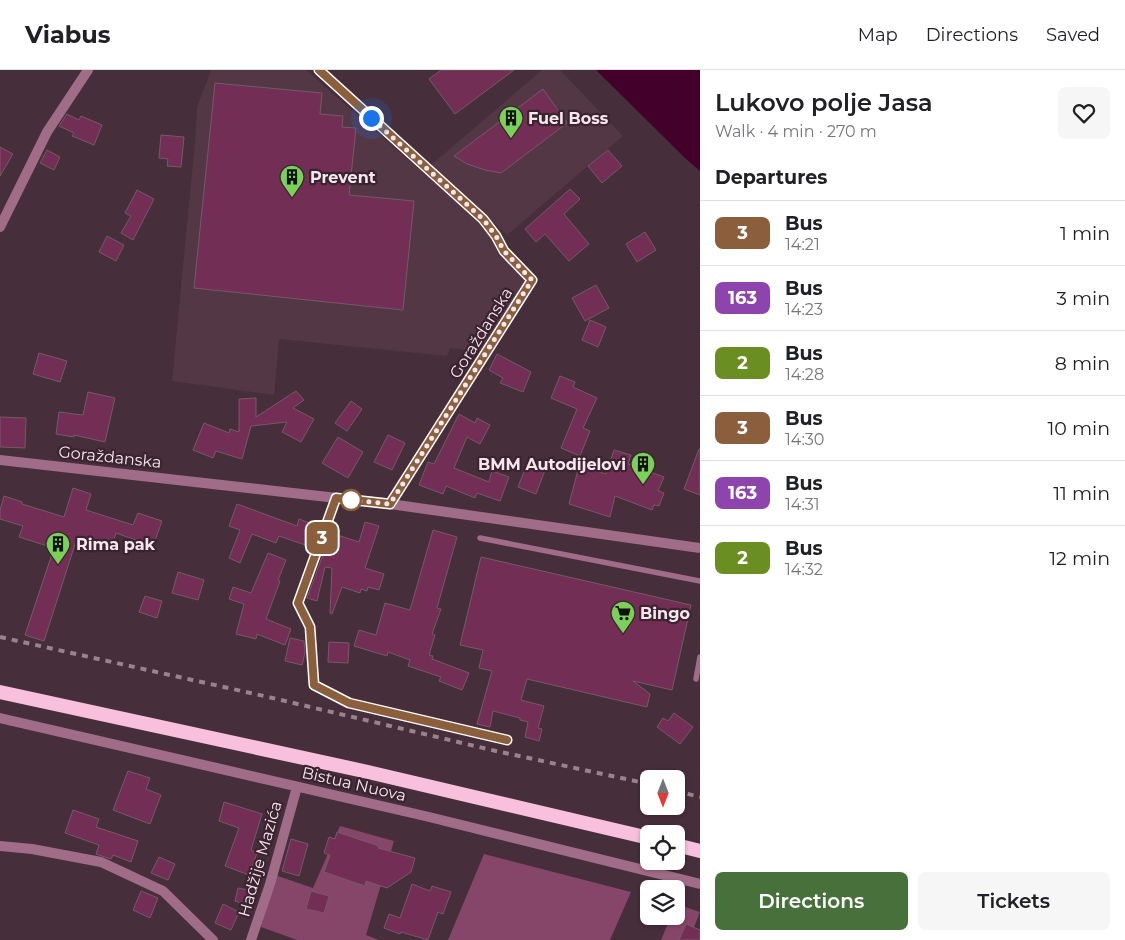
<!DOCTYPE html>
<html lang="en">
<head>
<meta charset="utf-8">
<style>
  body { margin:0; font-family:Montserrat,sans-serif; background:#f6f6f6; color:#202124; height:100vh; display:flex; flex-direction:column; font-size:19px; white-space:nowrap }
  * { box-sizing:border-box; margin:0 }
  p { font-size:16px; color:#757577 }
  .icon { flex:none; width:28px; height:28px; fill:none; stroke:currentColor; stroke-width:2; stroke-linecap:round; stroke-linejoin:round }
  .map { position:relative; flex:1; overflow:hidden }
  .panel { display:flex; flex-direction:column; background:#fff; width:425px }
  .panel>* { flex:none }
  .badge { padding:0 10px; border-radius:8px; font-size:18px; line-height:32px }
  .needle { width:32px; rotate:180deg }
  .controls { position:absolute; left:640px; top:700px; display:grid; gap:10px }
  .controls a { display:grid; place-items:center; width:45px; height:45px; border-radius:8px; background:#fff; box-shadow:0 1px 4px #0004; font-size:25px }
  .you { position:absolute; width:25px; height:25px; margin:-12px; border:4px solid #fff; border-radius:50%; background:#1a73e8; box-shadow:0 0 0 8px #1a73e833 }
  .map>.badge { position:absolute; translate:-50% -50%; box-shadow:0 0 0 2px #fff }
  h2 { padding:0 15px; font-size:19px; line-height:45px }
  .round { display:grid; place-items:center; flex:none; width:52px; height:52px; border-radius:8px; background:#f6f6f6 }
  .summary { display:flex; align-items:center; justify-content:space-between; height:85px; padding:0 15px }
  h1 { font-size:24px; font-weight:600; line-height:38px }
  .button { display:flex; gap:10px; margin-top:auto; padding:10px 15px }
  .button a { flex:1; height:58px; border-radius:8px; background:#48703b; color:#fff; font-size:20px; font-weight:600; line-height:58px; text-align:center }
  .button a+a { background:#f6f6f6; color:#202124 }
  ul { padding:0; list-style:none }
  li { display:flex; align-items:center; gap:15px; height:65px; padding:0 15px; border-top:1px solid #e0e0e0 }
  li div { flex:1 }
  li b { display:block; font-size:19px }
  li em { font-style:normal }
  li .badge { min-width:55px; font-weight:700; text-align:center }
  header { display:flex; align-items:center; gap:30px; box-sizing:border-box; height:70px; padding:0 25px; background:#fff; border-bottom:1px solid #e0e0e0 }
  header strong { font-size:24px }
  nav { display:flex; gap:28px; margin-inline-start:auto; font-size:18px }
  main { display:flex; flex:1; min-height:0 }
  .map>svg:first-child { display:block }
</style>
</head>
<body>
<header>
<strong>Viabus</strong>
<nav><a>Map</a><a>Directions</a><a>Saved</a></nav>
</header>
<main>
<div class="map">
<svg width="700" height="870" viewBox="0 0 700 870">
  <rect width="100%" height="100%" fill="#462e3a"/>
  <path fill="#543745" d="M211,0h95l171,150 18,21 2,12 30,29 -45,70 -32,-4 -3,8 -168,-17 -5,56 -102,-14 23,-239 2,-35z
    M542,0h18l63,66 -116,99 -76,-70z"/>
  <path fill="#864669" d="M340,756l54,15 -28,94 13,5h-82l-36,-13 14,-52 38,13z
    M484,784l147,38 -21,48h-162z
    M676,834l24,8 -11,28h-28l10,-24h5z"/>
  <path fill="#42002a" d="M596,0h104v101l-15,-13z"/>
  <path fill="#722e55" stroke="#755a67" d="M441,0h73l-59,44 -26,-35z
    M215,13l107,10 -2,21 23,2 -1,11 14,1 -7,67 65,6 -11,109 -209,-22z
    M543,19l24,34 -66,50 -16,-3 -18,-6 -13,-8z
    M67,44l12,6 2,-4 21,9 -8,20 -22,-9 2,-3 -15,-7z
    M161,65l23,2 -3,30 -14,-1 1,-7 -9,-1z
    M0,77l13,7 -13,22z
    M47,80l13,7 -6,13 -14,-7z
    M608,80l14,16 -20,17 -14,-17z
    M570,119l10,10 -16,15 25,30 -20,17 -24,-27 -9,8 -11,-13z
    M137,120l17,9 -21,41 -12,-7 10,-17 -6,-3z
    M645,162l11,18 -19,12 -11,-18z
    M107,166l17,9 -8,16 -17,-9z
    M596,215l13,23 -24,13 -13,-23z
    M590,250l16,7 -8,20 -16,-7z
    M39,283l28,8 -7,21 -27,-8z
    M497,284l34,18 -8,20 -23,-9 3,-5 -14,-8z
    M560,306l15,6 -2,5 24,11 -14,30 7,3 -10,25 -19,-8 16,-39 -26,-11z
    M296,321l8,9 -11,8 21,11 -13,23 -19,-10 5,-10 -36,4 -9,33 -26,-8 -3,7 -20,-8 11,-27 25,10 1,-4 9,3v-33l17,-1v19z
    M88,322l27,6 -10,44 -31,-7v2l-18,-3 3,-22 24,3z
    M351,331l11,8 -15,22 -12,-8z
    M459,344l16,9 2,-5 13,7 -10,19 -13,-7 -13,31 35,14 3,-11 17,6 -9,24 -23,-8 -2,5 -29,-12 -3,8 -24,-9 9,-23 6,2z
    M0,347l26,1 -1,30 -25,-1z
    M388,365l17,8 -13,27 -18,-8z
    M338,367l25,15 -15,26 -26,-15z
    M699,379h1v46l-16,-6z
    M614,380l17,5 -3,9 36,13 -6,14 6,2 -5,13 -5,-1 -2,5 -37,-14 -5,21 -41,-13 10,-38 27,8z
    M529,389l18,6 -11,29 -18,-7z
    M73,418l18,6 -5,16 47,15 5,-12 24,8 -9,25 -37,-13 -5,15 -34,-10 -33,103 -19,-6 29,-87 -35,-11 4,-11 -23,-7v-9l4,-14 18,6v2l42,13z
    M237,434l60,22 2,-7 19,7 -7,21 -32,-11 -3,7 -24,-9 -12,29 -11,-5 11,-28 -11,-4z
    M365,452l14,4 -14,42 19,6 -5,16 -11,-3 -1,4 -6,-2 -1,4 -18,-6 -10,27 -2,-1 2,-45 -7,-1 -8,34 -10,-3 24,-65 28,9z
    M433,460l24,7 -20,71 4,1 -9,25 3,1 -6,20 4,1 -1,3 37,14 -7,17 -23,-9 2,-4 -33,-11 2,-6 -22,-8 -1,4 -33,-10 5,-16 17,5 9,-32 25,7z
    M268,483l18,7 -8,20 2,1 -14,38 25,10 -6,16 -28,-11 -1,5 -20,-5 8,-30 -15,-5 4,-12 18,6z
    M481,487l210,48 -19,85 -39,-9 17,13 -3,13 -120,-28 -6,21 23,6 -6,22 4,1 -3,12 -14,-4 3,-15 -8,-2v-2l-27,-7 -3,16 -13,-3 15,-53 -13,-3 4,-18 -23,-5z
    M178,502l26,8 -6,20 -26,-7z
    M145,526l17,5 -5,17 -18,-6z
    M290,568l14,3 1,12 -3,12 -17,-4z
    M329,572l20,1 -1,20 -20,-1z
    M674,643l19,14 -13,17 -23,-17 6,-9 5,3z
    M128,701l22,7 -4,11 15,6 -11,29 -37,-14z
    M224,732l38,12 -11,36 6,3 -8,22 -24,-9 14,-38 -20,-7z
    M73,740l26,9 -3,8 42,14 -7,21 -18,-7 -2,4 -15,-5 3,-9 -34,-12z
    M337,762l42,14 -1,2 37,10 -4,14 -24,16 -21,-7 -1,5 -41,-14 6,-17 -6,-2 5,-16 6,2z
    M291,769l17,5 -9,32 -17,-5z
    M159,787l16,7 -7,16 -17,-7z
    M412,814l18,7 2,-5 19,6 -8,22 -5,-2 -10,28 -27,-8 -1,2 -16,-6 5,-14 11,4z
    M238,818l10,2 -4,14 -9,-3z
    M141,821l17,7 -8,20 -17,-8z
    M311,821l18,5 -5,17 -18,-4z
    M223,834l16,8 -8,18 -16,-7z
    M686,854l14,6v10h-21z"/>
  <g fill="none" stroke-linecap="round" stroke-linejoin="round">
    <path stroke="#a06c87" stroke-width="5.5" d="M480,468l220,43
      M696,609l4,-22"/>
    <path stroke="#a06c87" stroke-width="10" d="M319,0l164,149 13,16 8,16 28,29 -142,224
      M0,157l47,-95 41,-62
      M0,390l390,44 310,44
      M336,428l-38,105 12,24 4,58 35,18 158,37
      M0,776l32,3 69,13 62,29 50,49
      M251,870l19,-56 27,-97"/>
    <path stroke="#a06c87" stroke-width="10" d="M0,648l425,98 275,68"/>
    <path stroke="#f8c0dc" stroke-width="14" d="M0,622l368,80 281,66
      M676,775l24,6"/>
    <path stroke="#97848d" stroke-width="4" stroke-dasharray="6 6" stroke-linecap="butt" d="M0,567l264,59 232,55 153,33
      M676,721l24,6"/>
  </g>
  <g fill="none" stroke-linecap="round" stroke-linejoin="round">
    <defs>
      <path id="line" d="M319,0l164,149 13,17 8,15 28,29 -142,224 -54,-6 -38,105 12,24 4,58 35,18 158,37"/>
    </defs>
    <use href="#line" stroke="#fff" stroke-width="11"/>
    <use href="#line" stroke="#8b5e3c" stroke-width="8"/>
    <path stroke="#f6e7ee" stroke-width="5" stroke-dasharray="0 9" d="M351,430l39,4 142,-224 -28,-29 -8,-15 -13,-17 -112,-101"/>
  </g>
  <defs>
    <symbol id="building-pin" viewBox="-11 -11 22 30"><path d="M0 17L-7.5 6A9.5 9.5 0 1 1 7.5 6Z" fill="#7ad157" stroke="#3b2430"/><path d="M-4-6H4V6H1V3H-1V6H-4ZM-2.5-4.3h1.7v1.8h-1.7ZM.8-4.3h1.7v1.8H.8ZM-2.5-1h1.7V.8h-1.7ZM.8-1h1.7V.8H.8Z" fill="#111"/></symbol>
    <symbol id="supermarket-pin" viewBox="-11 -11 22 30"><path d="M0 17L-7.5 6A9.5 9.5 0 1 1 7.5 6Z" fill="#7ad157" stroke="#3b2430"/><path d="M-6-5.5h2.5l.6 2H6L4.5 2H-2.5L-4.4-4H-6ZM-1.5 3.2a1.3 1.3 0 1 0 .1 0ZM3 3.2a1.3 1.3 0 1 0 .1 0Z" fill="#111"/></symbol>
  </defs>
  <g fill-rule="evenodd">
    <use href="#building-pin" x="497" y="34" width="28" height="38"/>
    <use href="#building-pin" x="278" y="93" width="28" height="38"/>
    <use href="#building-pin" x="629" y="380" width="28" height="38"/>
    <use href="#building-pin" x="44" y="460" width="28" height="38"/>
    <use href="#supermarket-pin" x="609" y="529" width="28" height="38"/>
  </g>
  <circle fill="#fff" stroke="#8b5e3c" stroke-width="2.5" cx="351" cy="430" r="10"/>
  <g text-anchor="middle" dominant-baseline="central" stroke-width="4.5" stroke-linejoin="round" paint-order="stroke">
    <g font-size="16" font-weight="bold" fill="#f6e7ee" stroke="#3b2430" text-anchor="start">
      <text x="528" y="48">Fuel Boss</text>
      <text x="310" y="107">Prevent</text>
      <text x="626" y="394" text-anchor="end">BMM Autodijelovi</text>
      <text x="76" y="474">Rima pak</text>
      <text x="640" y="543">Bingo</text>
    </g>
    <g font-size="16" fill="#f6e7ee" stroke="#3b2430">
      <text transform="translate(481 263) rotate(-58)">Goraždanska</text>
      <text transform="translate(110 387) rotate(6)">Goraždanska</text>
      <text transform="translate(354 714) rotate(13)">Bistua Nuova</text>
      <text transform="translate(260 789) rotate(-74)">Hadžije Mazića</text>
    </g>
  </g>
</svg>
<div class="controls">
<a><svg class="needle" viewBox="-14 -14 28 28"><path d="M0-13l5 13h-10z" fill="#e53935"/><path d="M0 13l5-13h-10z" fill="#757577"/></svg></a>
<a><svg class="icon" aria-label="locate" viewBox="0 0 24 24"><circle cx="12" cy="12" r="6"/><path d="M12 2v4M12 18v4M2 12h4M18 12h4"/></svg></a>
<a><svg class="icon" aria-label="layers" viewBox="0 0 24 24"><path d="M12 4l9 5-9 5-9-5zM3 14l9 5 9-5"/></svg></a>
</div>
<div class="you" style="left:371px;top:48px"></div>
<b class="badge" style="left:322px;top:468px;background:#8b5e3c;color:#fff">3</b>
</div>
<section class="panel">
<div class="summary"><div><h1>Lukovo polje Jasa</h1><p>Walk · 4 min · 270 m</p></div><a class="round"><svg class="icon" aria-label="heart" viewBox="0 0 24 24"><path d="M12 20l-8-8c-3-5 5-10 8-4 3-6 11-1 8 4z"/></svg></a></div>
<h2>Departures</h2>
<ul>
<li><span class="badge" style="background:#8b5e3c;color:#fff">3</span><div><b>Bus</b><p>14:21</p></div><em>1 min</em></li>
<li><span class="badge" style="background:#8e44ad;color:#fff">163</span><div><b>Bus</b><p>14:23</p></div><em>3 min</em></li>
<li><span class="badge" style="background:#6b8e23;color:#fff">2</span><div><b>Bus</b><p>14:28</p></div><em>8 min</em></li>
<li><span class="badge" style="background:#8b5e3c;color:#fff">3</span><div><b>Bus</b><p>14:30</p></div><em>10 min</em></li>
<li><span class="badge" style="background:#8e44ad;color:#fff">163</span><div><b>Bus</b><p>14:31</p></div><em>11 min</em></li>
<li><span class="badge" style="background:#6b8e23;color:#fff">2</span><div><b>Bus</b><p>14:32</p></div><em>12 min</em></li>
</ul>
<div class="button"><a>Directions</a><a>Tickets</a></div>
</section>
</main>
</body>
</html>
